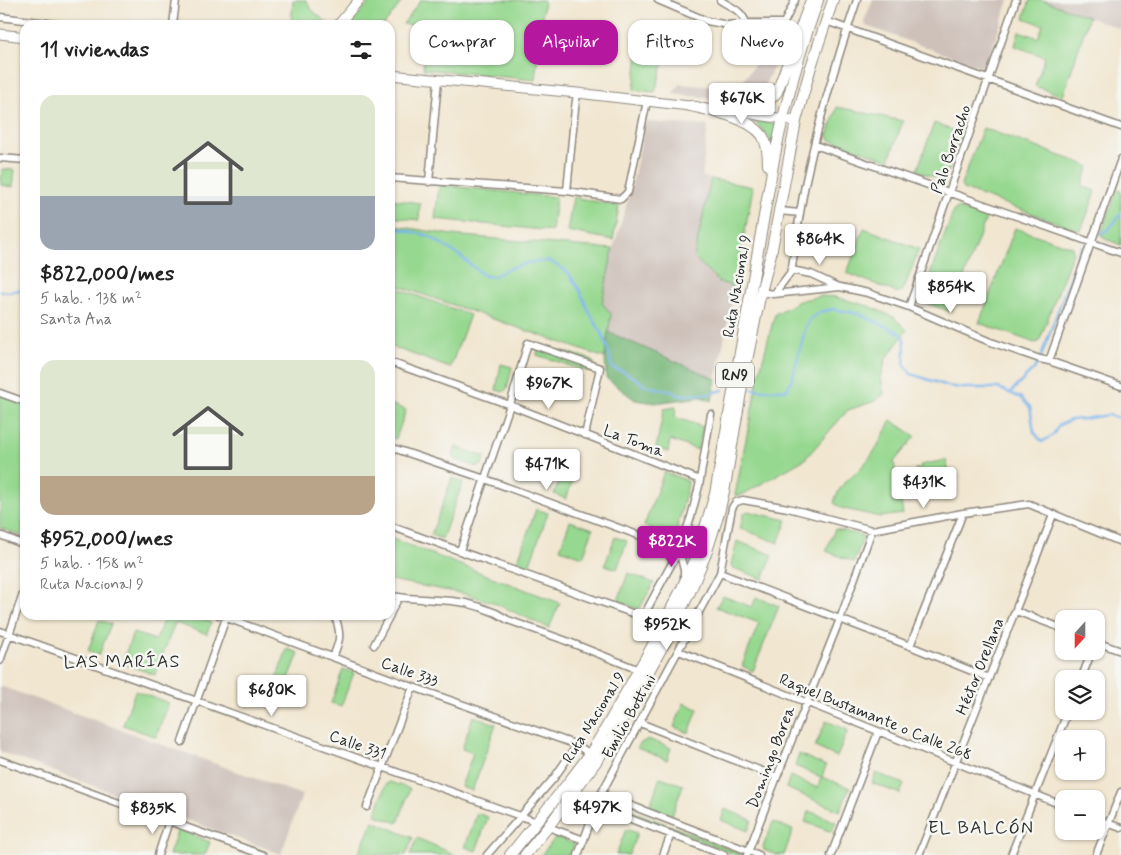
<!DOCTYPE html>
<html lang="es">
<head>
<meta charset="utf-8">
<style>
  :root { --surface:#fff; --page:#f6f6f6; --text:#222; --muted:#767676; --accent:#b5179e }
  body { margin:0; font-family:Mynerve,sans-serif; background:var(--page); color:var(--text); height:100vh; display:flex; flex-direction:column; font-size:19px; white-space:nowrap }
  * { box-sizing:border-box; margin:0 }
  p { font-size:16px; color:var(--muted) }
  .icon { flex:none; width:28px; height:28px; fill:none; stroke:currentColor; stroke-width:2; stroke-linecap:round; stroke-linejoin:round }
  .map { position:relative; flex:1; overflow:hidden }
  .panel { position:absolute; left:20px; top:20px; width:375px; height:600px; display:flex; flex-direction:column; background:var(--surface); border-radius:15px; box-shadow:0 1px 4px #0004 }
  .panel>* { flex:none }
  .top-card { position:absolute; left:410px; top:20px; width:475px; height:45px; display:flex; gap:10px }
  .needle { width:32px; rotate:201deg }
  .controls { position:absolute; left:1055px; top:610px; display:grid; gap:10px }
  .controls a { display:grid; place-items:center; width:50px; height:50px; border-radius:10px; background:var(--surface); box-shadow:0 1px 4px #0004; font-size:25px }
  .price { position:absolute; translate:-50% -42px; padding:0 11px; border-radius:5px; background:#fff; color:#222; font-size:16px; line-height:32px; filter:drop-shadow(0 1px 2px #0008) }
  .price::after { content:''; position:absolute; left:50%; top:30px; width:15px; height:11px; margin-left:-8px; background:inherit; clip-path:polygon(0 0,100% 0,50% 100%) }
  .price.on { background:var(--accent); color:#fff }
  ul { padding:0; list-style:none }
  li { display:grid; align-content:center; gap:10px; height:265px; padding:0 20px }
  li span { display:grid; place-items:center; height:155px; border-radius:15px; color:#555 }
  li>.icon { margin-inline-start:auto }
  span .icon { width:90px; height:90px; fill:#fffc; stroke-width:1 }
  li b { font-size:21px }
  h2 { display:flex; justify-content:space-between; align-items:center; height:60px; padding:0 20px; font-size:21px }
  .chip { padding:0 18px; border-radius:15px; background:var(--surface); box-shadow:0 1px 4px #0004; font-size:18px; line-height:45px }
  .chip.on { background:var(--accent); color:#fff }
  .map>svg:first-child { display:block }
</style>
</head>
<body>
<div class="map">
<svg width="1121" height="855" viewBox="0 0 1121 855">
  <rect width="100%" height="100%" fill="#f6f6f2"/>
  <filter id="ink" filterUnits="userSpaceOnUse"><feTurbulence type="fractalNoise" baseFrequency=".02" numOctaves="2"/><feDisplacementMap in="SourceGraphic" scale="10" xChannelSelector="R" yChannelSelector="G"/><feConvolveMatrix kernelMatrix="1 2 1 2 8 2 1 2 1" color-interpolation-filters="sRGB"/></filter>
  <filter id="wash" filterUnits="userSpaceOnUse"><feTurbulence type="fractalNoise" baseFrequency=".0096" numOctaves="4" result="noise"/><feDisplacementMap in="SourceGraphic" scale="20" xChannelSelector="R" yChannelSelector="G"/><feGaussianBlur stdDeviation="1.12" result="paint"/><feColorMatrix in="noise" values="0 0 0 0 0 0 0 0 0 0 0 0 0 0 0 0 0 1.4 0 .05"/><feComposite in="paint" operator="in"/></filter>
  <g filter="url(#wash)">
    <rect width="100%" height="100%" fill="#f1e6d0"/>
    <!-- industrial -->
    <path fill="#cec1ba" d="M873,0H1009L986,65L981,67L866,26L864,21Z
      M1042,0H1121V29L1061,7Z
      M757,61L776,63L762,90L756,96L748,100L739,101L672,94L680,84L738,89Z
      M646,122L708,126L702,176L711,179L694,257L719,282L735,287L716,379L608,332L611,314L602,304L613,249L630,193Z
      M0,686L302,795L281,854L0,752Z"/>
    <!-- green -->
    <path fill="#96d88f" stroke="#60825d" d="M293,0H306L312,10L330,25H291Z
      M371,0H403L384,25H350Z
      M421,0H544L535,80L423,69L427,27L403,24Z
      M1030,0H1042L1089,17L1063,96L1035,86L1045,57L1015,46L1019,31L1038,38L1043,25L1024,18Z
      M641,24L671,38L655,92L634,90Z
      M837,107L903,121L889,160L830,140L828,136Z
      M753,121L777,124L772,145C768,134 761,128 753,121Z
      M934,123L962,134L946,177L940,179L917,171Z
      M983,128L1089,166L1082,186L1096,191L1081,231L963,189L961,185Z
      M2,169L15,170L13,187L1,185Z
      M711,179L753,187L735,287L719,282L694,257Z
      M439,185L556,197L552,231L435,219Z
      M1117,190L1121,191V245L1103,238L1101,234Z
      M573,197L619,206L613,240L567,231Z
      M390,199L420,203L419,220L390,217Z
      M958,208L986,218L951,312L923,302L921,298L954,210Z
      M390,225L452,235L613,249L602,303L611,314L605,358L390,283Z
      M864,228L919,249L903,291L898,293L847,273Z
      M1015,228L1072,247L1073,252L1039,342L1035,343L979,323Z
      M390,286L470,315L450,368L390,346Z
      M820,296L835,297L869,306L895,318L907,330L886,359L881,377L884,394L875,401L848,410L805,459L740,496L735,495L759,374L775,314L799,301Z
      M542,346L591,359L595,365L593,373L537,355L538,348Z
      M501,364L512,367L507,389L503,392L496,390Z
      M0,395L25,404V537L0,528Z
      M390,404L406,410L396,439L390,437Z
      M676,407L675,417L703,427L698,450L670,440L668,452L656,448L664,409Z
      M891,420L915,436L894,462L903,514L880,517L849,510L841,508L834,503C838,483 855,475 867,461C876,451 885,432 891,420Z
      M456,447L485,457L482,465L477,467L452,458Z
      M946,460L950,477L918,483L915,469L921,468L920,465Z
      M564,467L576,471L566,499L554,494Z
      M664,472L686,480L688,484L675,537L644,526Z
      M452,478L463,482L442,539L431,535Z
      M536,509L548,513L528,569L516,565Z
      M747,511L787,520L778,543L740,528L744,514Z
      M570,521L593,529L583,557L560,549Z
      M835,529L861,535L863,538L854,562L826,551Z
      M615,537L627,541L617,569L605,565Z
      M390,538L560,603L549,628L492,602L465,594L390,580Z
      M737,541L773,555L763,579L733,568L731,564Z
      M628,573L654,583L641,606L638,609L618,601Z
      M723,596L752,607L756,597L779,606L753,671L742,666L759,623L716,607Z
      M165,615H191L211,622L207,634L175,623L155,675L122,663L133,633L156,640Z
      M99,620L111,624L99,655L88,651Z
      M287,649L299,653L286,686L275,682Z
      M343,669L354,673L341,706L331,703Z
      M135,691L169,703L156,737L123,725Z
      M684,703L698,709L689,733L674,727Z
      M473,716L496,724L472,791L461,787L473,753L462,749Z
      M826,721L848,730L837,757L815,747Z
      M648,739L671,748L667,760L637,748L641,743Z
      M799,754L826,766L822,777L850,788L840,811L786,788L790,776L818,788L821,777L795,766Z
      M876,773L904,784L900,794L872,783Z
      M660,777L683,785L672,815L650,806Z
      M390,782L410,789L398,823L375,815L386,784Z
      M609,802L743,854V855H736L610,805L608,804Z
      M725,809L752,820L748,831L721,820Z
      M809,811L836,822L832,832L805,822Z
      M477,813L488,817L476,851L465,847Z
      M373,821L413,838L406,855H358Z
      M773,822L793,830L784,855H776L764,850L763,847Z
      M178,829L210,842L205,855H169Z
      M626,829L637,833L629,855H616Z
      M556,837L574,844L570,855H541Z
      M417,838L456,855H410Z"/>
    <!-- forest -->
    <path fill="#78b87a" stroke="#527252" d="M608,332L716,379L712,401L701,397L655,403L635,400L606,378L605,358Z"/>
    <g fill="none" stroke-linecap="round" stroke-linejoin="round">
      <!-- stream -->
      <path stroke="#7ab4eb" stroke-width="2.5" d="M390,229L396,228L429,236L460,256L483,275L492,277L508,269L530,262L549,261L562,268L569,274L580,291L588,310L601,332L608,350L612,368L624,372L637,379L644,385L661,389L670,390L678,395L709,394L723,390
        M1100,234L1108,230L1121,214
        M0,291L8,292L20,290L25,292
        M752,389L763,390H787L792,379L805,330L810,319L820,312L834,309L859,314L900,333L904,339L905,348L904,364L911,374L948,386L961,388H998L1021,398L1030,407L1034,432L1042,442L1053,435L1059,425L1070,420L1083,419L1108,415L1121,418
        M1010,393L1035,368L1040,359L1076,263L1077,256L1082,246"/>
    </g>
  </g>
  <g filter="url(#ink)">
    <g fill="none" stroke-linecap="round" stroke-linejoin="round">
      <!-- street casing -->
      <g stroke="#8e887e" stroke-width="9">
        <path id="street" d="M658,0L707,21L728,25L746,23H784L795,0
          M720,0C730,7 742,10 746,23
          M0,17L64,25
          M826,21L1121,127
          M173,25L176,0
          M815,145L1121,253
          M0,158L25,160
          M390,178L567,191L621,199L628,192L647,101
          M429,182L438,80
          M567,191L575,108L577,93
          M779,211L800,213
          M791,270L811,274L839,287
          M761,292L774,294L840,287L868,293L909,307L988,341L1040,359L1049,361L1121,386
          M774,294L790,273L792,267C796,238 800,209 806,180C819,119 837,59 857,0
          M909,307L1016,0
          M1049,361L1121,159
          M390,362L510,405L700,480
          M0,393L25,402
          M390,447L485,479L698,557
          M390,526L643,617L679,550L691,517L699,486L711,414
          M0,535L25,545
          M460,551L510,405L528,343L600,368L585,435
          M720,573L910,646L989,678
          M684,578V570L679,550L690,547L700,539
          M390,596L407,598L452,601L466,603L480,607L496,613L508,620L564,640L639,670
          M1016,611L1064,629
          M390,614L399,597
          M219,615L413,687L577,745L590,754
          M0,631L537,822
          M1096,642L1121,651
          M374,645L390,615
          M910,646L963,513
          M679,651L1064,806
          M333,657C341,638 341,635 335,615
          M0,661L25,588
          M1081,679L1092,651
          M640,723L777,777
          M182,742L226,618
          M0,760L263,855
          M601,794L759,855
          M597,806L724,855
          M367,807L413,687
          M1096,819L1121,828
          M548,827L584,840
          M158,855L169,821
          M487,855L554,778L577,745
          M578,855L601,794L720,573L732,508L736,502L743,500L788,508L872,530L963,513L1029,504L1121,542
          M663,855L671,834
          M747,855L777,777L840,619L872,530
          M831,855L878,732
          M919,855L1053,515
          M1011,855L1068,711
          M1096,855L1121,792"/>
      </g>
      <!-- secondary casing -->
      <g stroke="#8e887e" stroke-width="11">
        <path id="secondary" d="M338,25L359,0
          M0,34L25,37
          M390,75L577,93L698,107
          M746,113L796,121"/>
      </g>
      <!-- primary casing -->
      <g stroke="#8e887e" stroke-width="12">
        <path id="primary" d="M691,106C713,111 748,117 762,135C768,144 768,156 768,165
          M734,112L751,111L760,108L766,104L777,92L811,0
          M510,855L568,783L590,754L607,726L650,650L682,588L698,551L715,494L775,154C786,101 800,50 818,0
          M525,855L548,827L598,759L611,739L665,642L690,592L707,551L719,513L725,487L743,380L761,292L771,254L796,121L810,70L833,0"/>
      </g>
      <!-- street -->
      <use href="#street" stroke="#fff" stroke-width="6"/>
      <!-- secondary -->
      <use href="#secondary" stroke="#fff" stroke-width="9"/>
      <!-- primary -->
      <use href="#primary" stroke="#fff" stroke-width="10"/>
    </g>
  </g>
  <g text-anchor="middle" stroke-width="5" stroke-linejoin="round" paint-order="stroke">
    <!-- shield labels -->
    <rect fill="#f6f6f2" stroke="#686867" stroke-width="1" x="716" y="362.5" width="38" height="25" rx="4"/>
    <g font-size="15" font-weight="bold" fill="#2b2b2b">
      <text x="735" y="380">RN9</text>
    </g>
    <!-- street labels -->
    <g font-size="16" fill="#2b2b2b" stroke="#f6f6f2">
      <text transform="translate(950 149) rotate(-71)" y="6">Palo Borracho</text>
      <text transform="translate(736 286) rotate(-80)" y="6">Ruta Nacional 9</text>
      <text transform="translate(634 440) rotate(21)" y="6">La Toma</text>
      <text transform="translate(979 666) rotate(-68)" y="6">Héctor Orellana</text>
      <text transform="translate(410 671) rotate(20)" y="6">Calle 333</text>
      <text transform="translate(628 716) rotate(-61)" y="6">Emilio Bottini</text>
      <text transform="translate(876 716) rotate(22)" y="6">Raquel Bustamante o Calle 268</text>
      <text transform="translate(593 717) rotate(-58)" y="6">Ruta Nacional 9</text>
      <text transform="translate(358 744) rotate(20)" y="6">Calle 331</text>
      <text transform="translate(770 757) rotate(-69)" y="6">Domingo Borea</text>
    </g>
    <!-- neighbourhood labels -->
    <g font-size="18" letter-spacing="1" fill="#2b2b2b" stroke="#f6f6f2">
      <text x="122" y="667">LAS MARÍAS</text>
      <text x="981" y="833">EL BALCÓN</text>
    </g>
  </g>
</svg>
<div class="controls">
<a><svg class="needle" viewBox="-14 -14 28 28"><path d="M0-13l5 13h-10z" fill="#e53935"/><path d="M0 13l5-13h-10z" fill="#767676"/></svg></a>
<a><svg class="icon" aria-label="layers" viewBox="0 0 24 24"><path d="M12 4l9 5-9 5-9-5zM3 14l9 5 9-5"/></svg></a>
<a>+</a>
<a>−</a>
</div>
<b class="price" style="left:742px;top:125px">$676K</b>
<b class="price" style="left:820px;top:266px">$864K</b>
<b class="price" style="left:951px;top:314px">$854K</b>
<b class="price" style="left:549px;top:410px">$967K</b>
<b class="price" style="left:547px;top:491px">$471K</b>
<b class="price" style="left:924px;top:509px">$431K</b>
<b class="price on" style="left:672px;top:568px">$822K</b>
<b class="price" style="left:667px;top:651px">$952K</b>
<b class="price" style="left:272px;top:717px">$680K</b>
<b class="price" style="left:597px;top:834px">$497K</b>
<b class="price" style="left:153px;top:835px">$835K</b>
<div class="top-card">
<a class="chip">Comprar</a>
<a class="chip on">Alquilar</a>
<a class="chip">Filtros</a>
<a class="chip">Nuevo</a>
</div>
<section class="panel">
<h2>11 viviendas<svg class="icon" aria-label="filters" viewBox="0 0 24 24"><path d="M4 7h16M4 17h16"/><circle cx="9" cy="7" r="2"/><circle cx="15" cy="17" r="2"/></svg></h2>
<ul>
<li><span style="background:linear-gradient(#dfe7d0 65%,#9aa5b1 0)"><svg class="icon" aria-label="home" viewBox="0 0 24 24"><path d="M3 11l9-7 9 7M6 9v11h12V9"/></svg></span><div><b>$822,000/mes</b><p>5 hab. · 138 m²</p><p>Santa Ana</p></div></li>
<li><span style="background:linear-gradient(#dfe7d0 75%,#b9a48a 0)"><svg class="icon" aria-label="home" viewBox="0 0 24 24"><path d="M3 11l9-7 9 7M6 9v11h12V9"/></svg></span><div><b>$952,000/mes</b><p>5 hab. · 158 m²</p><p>Ruta Nacional 9</p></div></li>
</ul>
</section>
</div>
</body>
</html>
